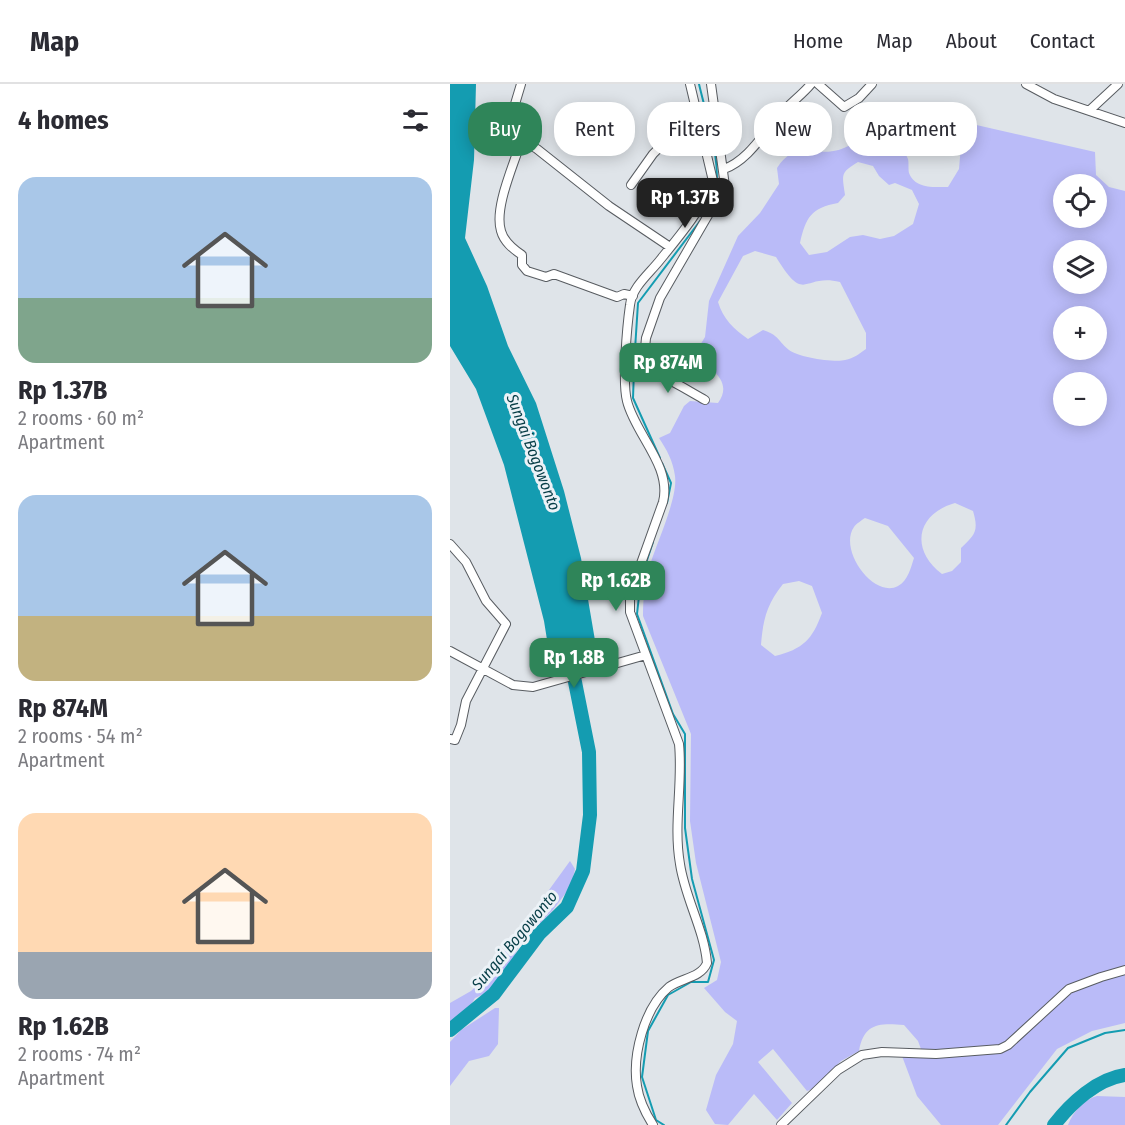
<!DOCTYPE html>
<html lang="en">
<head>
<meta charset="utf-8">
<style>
  :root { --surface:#fff; --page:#f2f2f3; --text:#2b2b33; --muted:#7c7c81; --line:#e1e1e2; --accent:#2f8559 }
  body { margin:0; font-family:"Fira Sans Condensed",sans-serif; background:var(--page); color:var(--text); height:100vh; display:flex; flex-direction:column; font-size:22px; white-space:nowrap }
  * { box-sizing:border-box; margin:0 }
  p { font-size:20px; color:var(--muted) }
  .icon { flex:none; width:33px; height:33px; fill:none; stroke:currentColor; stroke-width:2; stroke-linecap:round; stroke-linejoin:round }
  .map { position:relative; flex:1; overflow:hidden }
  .sheet { display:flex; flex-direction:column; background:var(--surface); width:450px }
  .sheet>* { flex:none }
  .top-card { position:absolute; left:18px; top:18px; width:567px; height:54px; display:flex; gap:12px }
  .tools { position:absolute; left:603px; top:90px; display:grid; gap:12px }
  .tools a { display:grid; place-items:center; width:54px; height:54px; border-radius:50%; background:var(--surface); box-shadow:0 3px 15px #0003; font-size:30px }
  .price { position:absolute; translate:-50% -51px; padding:0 14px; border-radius:12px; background:var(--accent); color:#fff; font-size:20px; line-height:39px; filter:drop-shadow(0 2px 3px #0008) }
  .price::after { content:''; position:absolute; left:50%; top:36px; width:18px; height:14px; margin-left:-9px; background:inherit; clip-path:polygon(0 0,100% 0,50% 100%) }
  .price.current { background:#222; color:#fff }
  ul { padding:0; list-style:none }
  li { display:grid; align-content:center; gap:12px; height:318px; padding:0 18px }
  li span { display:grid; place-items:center; height:186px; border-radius:18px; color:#555 }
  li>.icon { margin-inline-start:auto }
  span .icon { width:108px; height:108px; fill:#fffc; stroke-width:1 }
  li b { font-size:26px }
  h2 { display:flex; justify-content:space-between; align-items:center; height:72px; padding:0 18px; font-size:26px }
  .tag { padding:0 21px; border-radius:24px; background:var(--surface); box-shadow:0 3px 15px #0003; font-size:21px; line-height:54px }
  .tag.current { background:var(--accent); color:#fff }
  header { display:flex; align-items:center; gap:36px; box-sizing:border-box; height:84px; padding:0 30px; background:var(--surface); border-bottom:2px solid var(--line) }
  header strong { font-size:28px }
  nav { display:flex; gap:33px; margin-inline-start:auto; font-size:21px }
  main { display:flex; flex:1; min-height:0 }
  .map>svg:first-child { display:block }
</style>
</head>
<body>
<header>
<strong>Map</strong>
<nav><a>Home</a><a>Map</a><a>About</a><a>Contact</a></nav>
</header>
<main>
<section class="sheet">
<h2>4 homes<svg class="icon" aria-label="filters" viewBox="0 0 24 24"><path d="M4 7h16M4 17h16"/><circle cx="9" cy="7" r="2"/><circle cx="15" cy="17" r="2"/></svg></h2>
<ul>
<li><span style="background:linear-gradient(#a9c7e8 65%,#7fa58c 0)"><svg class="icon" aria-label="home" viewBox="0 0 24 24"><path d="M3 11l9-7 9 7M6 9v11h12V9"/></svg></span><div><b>Rp 1.37B</b><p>2 rooms · 60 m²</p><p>Apartment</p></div></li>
<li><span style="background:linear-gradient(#a9c7e8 65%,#c2b280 0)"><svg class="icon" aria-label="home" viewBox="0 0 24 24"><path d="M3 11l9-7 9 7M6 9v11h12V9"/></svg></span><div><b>Rp 874M</b><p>2 rooms · 54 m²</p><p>Apartment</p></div></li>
<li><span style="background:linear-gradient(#ffd9b3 75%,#9aa5b1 0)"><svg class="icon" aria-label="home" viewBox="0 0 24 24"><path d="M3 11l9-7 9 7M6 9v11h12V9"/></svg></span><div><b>Rp 1.62B</b><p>2 rooms · 74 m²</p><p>Apartment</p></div></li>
</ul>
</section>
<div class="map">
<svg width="675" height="1041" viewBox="0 0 675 1041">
  <rect width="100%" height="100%" fill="#dfe4e9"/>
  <!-- green -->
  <path fill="#babbf8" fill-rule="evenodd" d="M445,26C460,36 452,47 453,61C453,66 456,70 458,75C459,79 458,85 459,89C465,105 484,103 498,103L509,85L512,50L522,40L645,68L646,91L659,103L675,107V939L642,947L607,965L548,1041H491L467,1012L452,972L467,974L471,965L468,957L454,941C429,939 414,939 409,967L391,977L365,1004L357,1007L323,965L308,978L342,1019L327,1036L304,1010L278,1041L265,1040L256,1026L266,991L283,960L287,937L275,928L254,904L267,896L271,878L246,779L240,737L241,650L193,532C193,514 195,498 200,481C207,458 228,414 225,392C223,377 217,366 209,354L220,349L234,322L240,317L268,319C284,297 260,284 244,271L255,253L259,217L288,152L310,129L329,100L327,84C347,53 365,76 394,64C420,54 414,34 445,26ZM408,78L423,82L429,92L439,101L445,99L462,106L469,120L463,140L444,152L430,155L413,151L400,153L377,168L359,171L350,159C356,133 361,124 388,119L395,111C392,90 390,89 408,78ZM614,100H646V134H614ZM614,166H646V200H614ZM305,167L326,173C356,222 352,189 390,198L416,249V265C409,270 404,274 395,276C385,279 347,273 339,266C328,257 329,251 313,246L298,255C284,245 273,235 268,218L293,172ZM614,232H646V266H614ZM614,298H646V332H614ZM505,419L523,427C529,447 525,451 511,464V478L502,487L492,490C460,466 466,430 505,419ZM415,434L438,442L464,474C461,483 458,497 448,502C424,515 388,466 404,443C406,440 412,436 415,434ZM349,497L362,502L372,529C362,556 353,565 325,572L311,561C313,535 317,520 333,500Z
    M120,777L125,785L121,802L103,826L69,861L60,883L43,906L25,914L16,929L0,941V919L21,907L36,893Z
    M45,924H49L48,960L39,972L19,977L0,1002V958L11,946Z
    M647,1012L675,1013V1041H618C623,1028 633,1016 647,1012Z"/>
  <!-- water -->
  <path fill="#149cb1" d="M0,0H26L24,76L15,154L37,202L58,262L86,319L114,407L131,474L149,580L103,593L94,537L54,381L26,305L0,262Z"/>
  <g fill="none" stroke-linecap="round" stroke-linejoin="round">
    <!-- stream -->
    <path stroke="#149cb1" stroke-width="2" d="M249,0C256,31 274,84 264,114
      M184,281L188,219L250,137
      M184,286L183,314L210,374
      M212,379L221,399L217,419
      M203,458L191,494L187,530L223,630L235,650V744L242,795L264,876L258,898H241L218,911L198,947L192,993L206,1036L214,1041
      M556,1041L580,1008L618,964L655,949L675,946"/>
    <!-- river -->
    <path stroke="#149cb1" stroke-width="14" d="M0,946L44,910L89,850L117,823L133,787L140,731L139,668L121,578
      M604,1041C621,1019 647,995 675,991"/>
    <!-- minor casing -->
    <g stroke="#585c61" stroke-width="10">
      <path id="minor" d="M368,0L394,23L409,14L422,0
        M576,0L604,15L675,39
        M640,26L668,0
        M62,30L71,0
        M274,85C299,76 314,48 331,30C340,19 352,11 361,0
        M181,101L203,70L217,56L221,47L247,27
        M183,212L174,210L167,213L104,190L96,193L77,187L72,181V171C63,165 54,158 51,147C44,124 63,83 70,60L75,58L87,65L159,122L220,163
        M177,282C205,285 230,302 255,316
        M193,285L196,254L210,214L275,102L261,0
        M0,460L16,478L36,517L56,540L16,617L11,641L5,656L0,655
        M0,567L63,601L83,603L196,571
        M203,1041C196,1030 189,1016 187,1002C182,972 194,924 219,903C231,894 251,894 257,879C254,845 235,814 230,780C223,740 233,700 229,660L180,528V510L213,418C222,382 185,350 177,317C172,298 177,242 180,221C182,203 199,190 210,176C227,155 254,123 263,97L240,0
        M331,1041L388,986L412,971L432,968L486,970L550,965L558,961L619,905L651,893L675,886"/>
    </g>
    <!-- minor -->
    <use href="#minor" stroke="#fff" stroke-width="8"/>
  </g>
  <g text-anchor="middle" stroke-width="6" stroke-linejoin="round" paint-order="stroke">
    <!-- water labels -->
    <g font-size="16" font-style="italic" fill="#073e47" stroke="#ecf2f7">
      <text transform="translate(84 368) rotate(69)" y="6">Sungai Bogowonto</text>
      <text transform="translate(64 856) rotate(-50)" y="6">Sungai Bogowonto</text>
    </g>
  </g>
</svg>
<div class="tools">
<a><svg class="icon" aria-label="locate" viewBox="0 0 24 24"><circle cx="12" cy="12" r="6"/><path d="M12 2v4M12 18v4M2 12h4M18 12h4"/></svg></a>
<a><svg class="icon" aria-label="layers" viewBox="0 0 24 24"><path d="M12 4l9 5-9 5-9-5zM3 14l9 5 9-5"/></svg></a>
<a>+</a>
<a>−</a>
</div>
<b class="price current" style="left:235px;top:145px">Rp 1.37B</b>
<b class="price" style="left:218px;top:310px">Rp 874M</b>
<b class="price" style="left:166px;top:528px">Rp 1.62B</b>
<b class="price" style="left:124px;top:605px">Rp 1.8B</b>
<div class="top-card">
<a class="tag current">Buy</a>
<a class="tag">Rent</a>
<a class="tag">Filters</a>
<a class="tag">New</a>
<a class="tag">Apartment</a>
</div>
</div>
</main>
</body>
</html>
